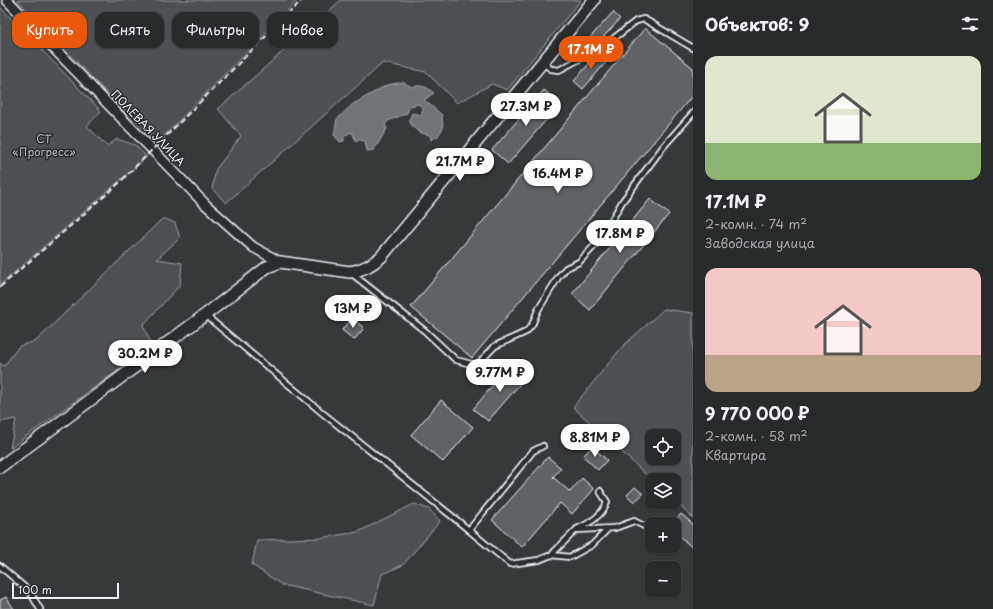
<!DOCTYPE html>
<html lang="ru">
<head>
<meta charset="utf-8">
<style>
  :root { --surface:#282b2c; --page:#303334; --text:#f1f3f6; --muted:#a5a7a9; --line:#444748; --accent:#ea580c }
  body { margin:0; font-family:"Playpen Sans",sans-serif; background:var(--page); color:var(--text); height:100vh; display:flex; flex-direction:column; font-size:15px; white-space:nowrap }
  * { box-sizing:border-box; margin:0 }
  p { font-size:13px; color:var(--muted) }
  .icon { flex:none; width:22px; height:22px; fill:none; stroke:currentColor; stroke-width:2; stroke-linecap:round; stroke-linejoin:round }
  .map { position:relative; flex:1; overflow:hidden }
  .drawer { display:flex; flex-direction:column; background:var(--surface); width:300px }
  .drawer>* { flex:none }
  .banner { position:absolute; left:12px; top:12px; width:380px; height:36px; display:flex; gap:8px }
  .buttons { position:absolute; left:645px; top:429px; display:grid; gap:8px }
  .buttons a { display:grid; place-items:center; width:36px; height:36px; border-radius:8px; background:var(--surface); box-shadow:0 1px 3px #0004,0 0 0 1px var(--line); font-size:20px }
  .scale { position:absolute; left:12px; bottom:10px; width:107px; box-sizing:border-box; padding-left:4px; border:2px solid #e8f1f8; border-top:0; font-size:11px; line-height:14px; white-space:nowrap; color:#e8f1f8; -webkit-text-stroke:3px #2a2d2e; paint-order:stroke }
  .price { position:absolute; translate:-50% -34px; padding:0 9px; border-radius:14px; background:#fff; color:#222; font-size:13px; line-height:26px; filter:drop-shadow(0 1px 2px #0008) }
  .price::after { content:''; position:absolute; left:50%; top:24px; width:12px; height:9px; margin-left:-6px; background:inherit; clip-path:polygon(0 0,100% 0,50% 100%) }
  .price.on { background:var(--accent); color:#fff }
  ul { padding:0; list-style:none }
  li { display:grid; align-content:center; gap:8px; height:212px; padding:0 12px }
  li span { display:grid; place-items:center; height:124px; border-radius:12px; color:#555 }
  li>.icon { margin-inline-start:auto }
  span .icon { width:72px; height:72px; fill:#fffc; stroke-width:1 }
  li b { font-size:17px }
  h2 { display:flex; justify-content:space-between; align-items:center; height:48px; padding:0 12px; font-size:17px }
  .pill { padding:0 14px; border-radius:12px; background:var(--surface); box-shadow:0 1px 3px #0004,0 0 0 1px var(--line); font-size:14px; line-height:36px }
  .pill.on { background:var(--accent); color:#fff }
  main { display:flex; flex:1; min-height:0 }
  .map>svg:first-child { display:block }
</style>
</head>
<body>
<main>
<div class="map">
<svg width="693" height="609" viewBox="0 0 693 609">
  <rect width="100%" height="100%" fill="#35393a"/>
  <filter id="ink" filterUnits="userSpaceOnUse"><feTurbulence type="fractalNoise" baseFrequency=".025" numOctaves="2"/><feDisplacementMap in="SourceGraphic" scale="8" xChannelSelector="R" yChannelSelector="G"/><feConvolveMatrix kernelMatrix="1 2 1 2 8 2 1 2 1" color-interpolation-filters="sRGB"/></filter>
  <g filter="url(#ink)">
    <!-- green -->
    <path fill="#4d5152" stroke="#9aa1a5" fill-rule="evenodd" d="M17,0H298L154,146L119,106Z
      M341,0H581L507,90L492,84L457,103L426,72L383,63L226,203L212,189L216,169L241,136L218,109Z
      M0,7L101,111L87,126L107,146L117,139L135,145L147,157L0,285Z
      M163,218L175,223L180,238L157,259L182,263L180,285L143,325L152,346L10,448L16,419L0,422V363L4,366L19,346L36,341Z
      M664,309L693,313V518L674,500V480H652L573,407L622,347ZM652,436H674V458H652Z
      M414,504L429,509L440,521L403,565L382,574L374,605L282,585L252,565L257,540L320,538L358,532Z"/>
    <!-- water -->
    <path fill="#707579" stroke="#a0a7ac" d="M403,82L412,87C421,84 427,87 434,93L424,100L442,115L443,128L438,136L431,140L430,135C419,133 414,131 409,120L412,113L421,115L423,109L419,104L410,106L407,113L388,121L385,124L387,129L374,150L367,151L365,141L361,140L356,141L352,132L344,136V141L340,142L334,135L337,119L353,104L387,85Z"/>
    <!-- building -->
    <path fill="#5f6365" stroke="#e8f1f8" d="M613,12L620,19L593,48L586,42Z
      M645,28L693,68V95L472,358L411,307Z
      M599,52L608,60L583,89L574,81Z
      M544,90L560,104L508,164L492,150Z
      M650,199L669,214L590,310L572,294Z
      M352,318L364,328L354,340L342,330Z
      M511,364L526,377L488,421L473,409Z
      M441,400L473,427L443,462L411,435Z
      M592,447L607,460L598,470L583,456Z
      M548,457L561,468L553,477L570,492L582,478L594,489L572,514L560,503L522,547L492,520Z
      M635,487L643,494L634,502L627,495Z
      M681,514L693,524V548L674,532V524H672Z
      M6,597L14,609H0V600Z"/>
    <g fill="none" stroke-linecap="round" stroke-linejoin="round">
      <!-- service casing -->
      <g stroke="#e8f1f8" stroke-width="8">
        <path id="service" d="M543,63L551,69L559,70L604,46L636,21L644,19L693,48
          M351,273L425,331L456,360L471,364H478L495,346L526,332L532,325L538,310L559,276L566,268L579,262L601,239L622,202L663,147L693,113
          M205,315L325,415L453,517L510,564L539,560L551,555L576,530L615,528L634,521L652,530
          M577,529C590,523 602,516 607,502L600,491
          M469,530L533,451L543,446
          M551,555L570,557L592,545L608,529
          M0,566L30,592L40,609"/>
      </g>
      <!-- minor casing -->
      <g stroke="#e8f1f8" stroke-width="12">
        <path id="minor" d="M7,0L206,205L253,247L280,262"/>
      </g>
      <!-- tertiary casing -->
      <g stroke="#e8f1f8" stroke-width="14">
        <path id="tertiary" d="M0,467L205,315L267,267L280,262L350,272C363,270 371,265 381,257L594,0"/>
      </g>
      <!-- service -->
      <use href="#service" stroke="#2a2d2e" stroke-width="4.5"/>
      <!-- minor -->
      <use href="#minor" stroke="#2a2d2e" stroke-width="9"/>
      <!-- tertiary -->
      <use href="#tertiary" stroke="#2a2d2e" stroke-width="11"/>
      <!-- rail -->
      <path stroke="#e8f1f8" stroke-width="2" stroke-dasharray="6 3" stroke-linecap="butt" d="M0,287L115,187L302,0"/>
    </g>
  </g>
  <g text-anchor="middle" stroke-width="3" stroke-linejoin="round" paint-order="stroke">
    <!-- street labels -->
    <g font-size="11" fill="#e8f1f8" stroke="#2a2d2e">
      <text transform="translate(148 128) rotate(46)" y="4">ПОЛЕВАЯ УЛИЦА</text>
    </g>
    <!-- park labels -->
    <g font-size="11" fill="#b2b9be" stroke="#2a2d2e">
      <text x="44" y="143">СТ<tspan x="44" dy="13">«Прогресс»</tspan></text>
    </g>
  </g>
</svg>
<div class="buttons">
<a><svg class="icon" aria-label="locate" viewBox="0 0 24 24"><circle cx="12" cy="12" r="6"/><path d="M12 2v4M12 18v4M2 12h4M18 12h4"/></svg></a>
<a><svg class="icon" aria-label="layers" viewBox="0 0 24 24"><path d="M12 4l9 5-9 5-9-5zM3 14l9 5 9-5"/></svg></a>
<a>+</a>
<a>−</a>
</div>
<div class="scale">100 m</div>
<b class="price on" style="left:591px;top:70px">17.1M ₽</b>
<b class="price" style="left:526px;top:127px">27.3M ₽</b>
<b class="price" style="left:460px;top:182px">21.7M ₽</b>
<b class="price" style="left:558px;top:194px">16.4M ₽</b>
<b class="price" style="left:620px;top:254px">17.8M ₽</b>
<b class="price" style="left:353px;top:329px">13M ₽</b>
<b class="price" style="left:145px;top:374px">30.2M ₽</b>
<b class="price" style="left:500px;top:393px">9.77M ₽</b>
<b class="price" style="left:595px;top:458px">8.81M ₽</b>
<div class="banner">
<a class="pill on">Купить</a>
<a class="pill">Снять</a>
<a class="pill">Фильтры</a>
<a class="pill">Новое</a>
</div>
</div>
<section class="drawer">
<h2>Объектов: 9<svg class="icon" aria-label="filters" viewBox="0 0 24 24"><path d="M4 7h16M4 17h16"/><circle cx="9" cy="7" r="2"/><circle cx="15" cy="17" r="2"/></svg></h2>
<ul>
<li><span style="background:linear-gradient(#dfe7d0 70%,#8fb573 0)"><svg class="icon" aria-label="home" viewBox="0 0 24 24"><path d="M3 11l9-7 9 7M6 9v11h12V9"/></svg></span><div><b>17.1M ₽</b><p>2-комн. · 74 m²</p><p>Заводская улица</p></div></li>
<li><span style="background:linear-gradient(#f6c9c9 70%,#b9a48a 0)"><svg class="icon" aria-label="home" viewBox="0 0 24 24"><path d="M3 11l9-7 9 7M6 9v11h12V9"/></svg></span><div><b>9 770 000 ₽</b><p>2-комн. · 58 m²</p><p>Квартира</p></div></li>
</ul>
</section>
</main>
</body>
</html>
